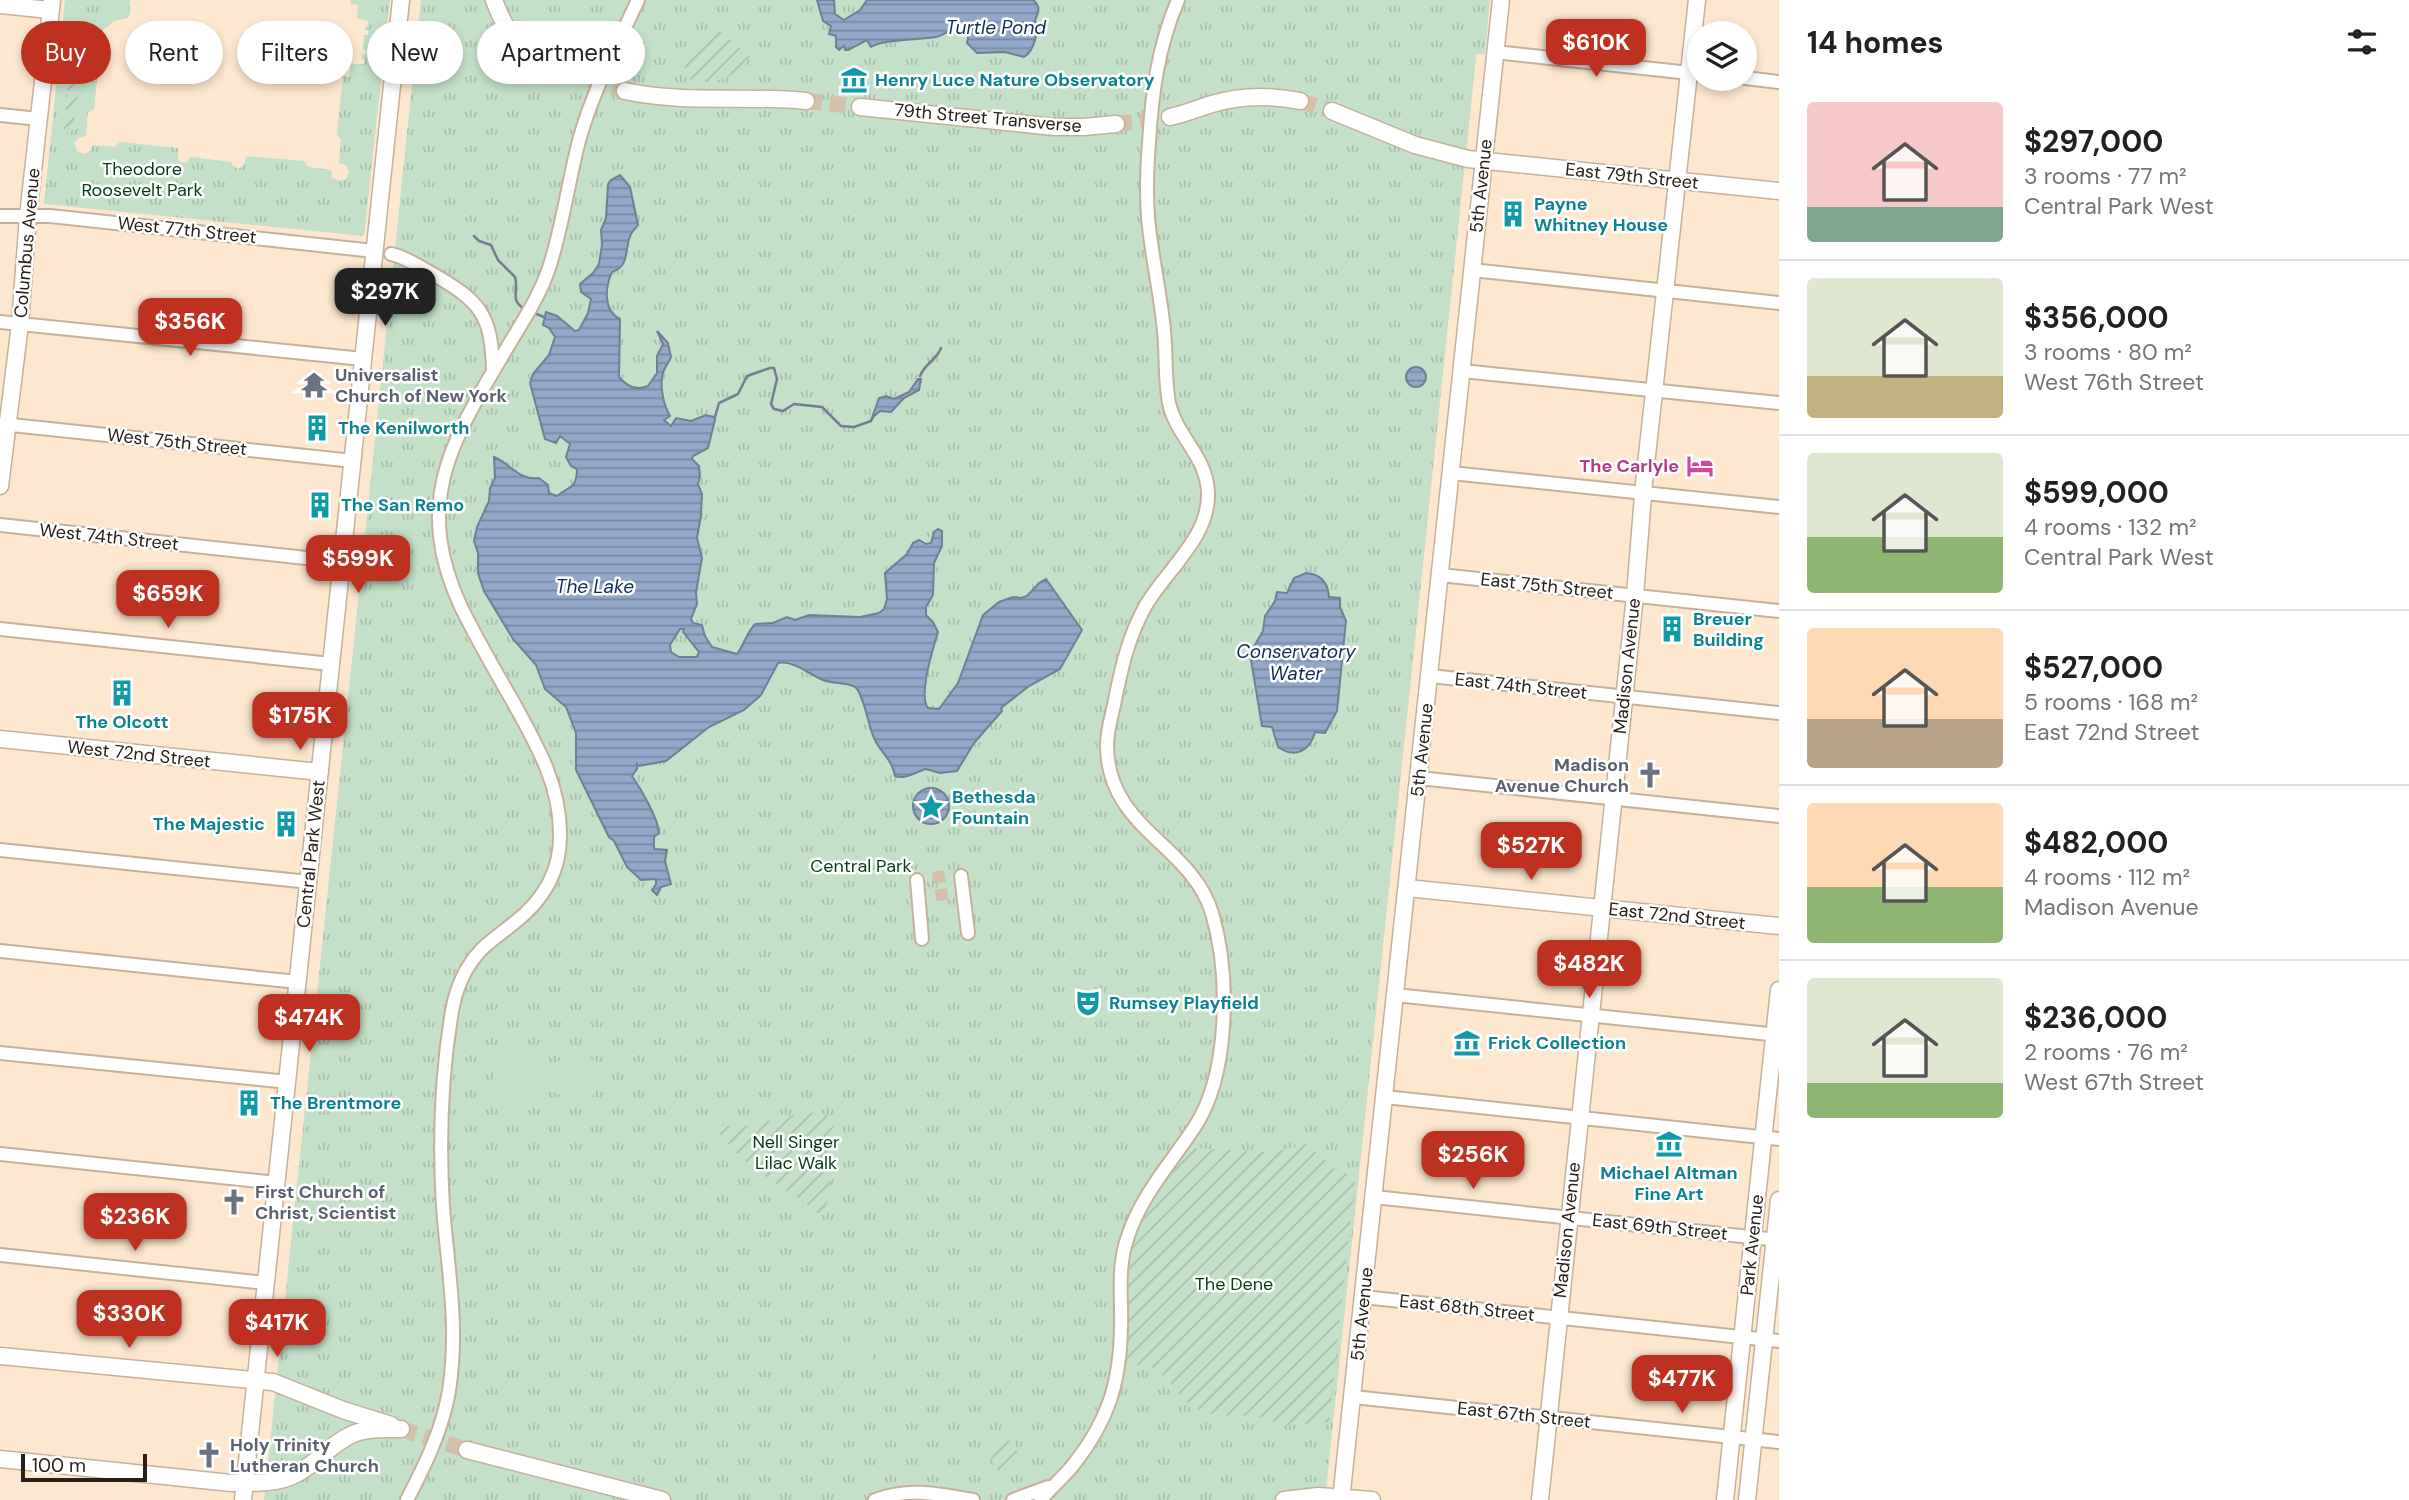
<!DOCTYPE html>
<html lang="en">
<head>
<meta charset="utf-8">
<style>
  :root { --surface:#fff; --page:#f2f2f2; --text:#202124; --muted:#757577; --line:#e0e0e0; --accent:#be3120 }
  body { margin:0; font-family:"DM Sans",sans-serif; background:var(--page); color:var(--text); height:100vh; display:flex; flex-direction:column; font-size:26px; white-space:nowrap }
  * { box-sizing:border-box; margin:0 }
  p { font-size:23px; color:var(--muted) }
  .icon { flex:none; width:38px; height:38px; fill:none; stroke:currentColor; stroke-width:2; stroke-linecap:round; stroke-linejoin:round }
  .map { position:relative; flex:1; overflow:hidden }
  .details { display:flex; flex-direction:column; background:var(--surface); width:630px }
  .details>* { flex:none }
  .guide { position:absolute; left:21px; top:21px; width:665px; height:63px; display:flex; gap:14px }
  .tools { position:absolute; left:1687px; top:21px; display:grid; gap:14px }
  .tools a { display:grid; place-items:center; width:70px; height:70px; border-radius:50%; background:var(--surface); box-shadow:0 4px 10px #0003; font-size:35px }
  .scale { position:absolute; left:21px; bottom:18px; width:126px; box-sizing:border-box; padding-left:7px; border:4px solid #282017; border-top:0; font-size:19px; line-height:24px; white-space:nowrap; color:#282017; -webkit-text-stroke:5px #fff; paint-order:stroke }
  .price { position:absolute; translate:-50% -60px; padding:0 16px; border-radius:14px; background:var(--accent); color:#fff; font-size:23px; line-height:46px; filter:drop-shadow(0 2px 4px #0008) }
  .price::after { content:''; position:absolute; left:50%; top:42px; width:21px; height:16px; margin-left:-10px; background:inherit; clip-path:polygon(0 0,100% 0,50% 100%) }
  .price.active { background:#222; color:#fff }
  ul { padding:0; list-style:none }
  li { display:flex; align-items:center; gap:21px; height:175px; padding:0 28px }
  li+li { border-top:2px solid var(--line) }
  li span { display:grid; place-items:center; flex:none; width:196px; height:140px; border-radius:7px; color:#555 }
  li>.icon { margin-inline-start:auto }
  span .icon { width:84px; height:84px; fill:#fffc; stroke-width:1 }
  li b { font-size:30px }
  h2 { display:flex; justify-content:space-between; align-items:center; height:84px; padding:0 28px; font-size:30px }
  .chip { padding:0 24px; border-radius:32px; background:var(--surface); box-shadow:0 4px 10px #0003; font-size:24px; line-height:63px }
  .chip.active { background:var(--accent); color:#fff }
  main { display:flex; flex:1; min-height:0 }
  .map>svg:first-child { display:block }
</style>
</head>
<body>
<main>
<div class="map">
<svg width="1779" height="1500" viewBox="0 0 1779 1500">
  <defs>
    <pattern id="park-tufts" width="24" height="20" patternUnits="userSpaceOnUse" patternTransform="scale(1.75)"><rect width="24" height="20" fill="#c4e0c8"/><path d="M3 7l-1-3M5 7V3M7 7l1-3M15 17l-1-3M17 17v-4M19 17l1-3" fill="none" stroke="#a8c0ab"/></pattern>
    <pattern id="garden-furrows" width="10" height="10" patternUnits="userSpaceOnUse" patternTransform="scale(1.75)"><rect width="10" height="10" fill="#c4e0c8"/><path d="M-1 1l2-2M0 10L10 0M9 11l2-2" fill="none" stroke="#a8c0ab"/></pattern>
    <pattern id="water-rules" width="6" height="5" patternUnits="userSpaceOnUse" patternTransform="scale(1.75)"><rect width="6" height="5" fill="#92a8c8"/><path d="M0 2.5h6" fill="none" stroke="#7788a1"/></pattern>
  </defs>
  <rect width="100%" height="100%" fill="#fde8cf"/>
  <!-- park -->
  <path fill="url(#park-tufts)" d="M65,0H130V14L128,18L114,21L102,31V49L100,50L94,109L88,113L86,136L78,138L74,143L78,152L84,154L90,151L93,145L115,147L120,142L178,148V159L181,162L186,163L191,157L232,162V165L238,169L244,165L246,156L304,161L308,167L331,170L332,178L340,181L346,179L349,173L346,165L339,163L341,140L337,135L343,76L349,77L351,64H364L365,60L362,59V55L365,54L366,50H363L364,35H368V31L365,30L369,21L357,18L358,5L350,4L351,0H390L364,236L44,204Z
    M421,0H1490L1485,54H1477L1476,58L1325,1500H264Z"/>
  <!-- garden -->
  <path fill="url(#garden-furrows)" d="M716,28L750,56L749,58C736,77 713,86 691,80L685,71C683,51 704,41 716,28Z
    M72,47L84,48L73,129L69,135L67,133L65,135L67,137L63,138Z
    M803,1112L820,1113L833,1117L834,1121L832,1174L825,1216C816,1214 810,1207 802,1201C772,1181 734,1158 714,1126H749Z
    M1307,1144L1336,1170L1351,1175L1355,1180L1329,1422L1285,1426L1258,1416L1217,1415L1204,1412L1184,1401L1170,1382L1155,1368L1124,1362C1124,1323 1119,1280 1131,1242C1141,1207 1165,1177 1186,1148L1272,1152Z
    M1002,1438L1014,1443L1019,1457L1015,1469L1006,1474L998,1471L991,1457L994,1444Z"/>
  <!-- pitch -->
  <path fill="#c4e0c8" d="M567,1046L608,1068L585,1109L545,1087Z
    M508,1050L549,1072L527,1113L486,1091Z
    M863,1326L882,1384L866,1389L848,1331Z"/>
  <!-- water -->
  <path fill="url(#water-rules)" stroke="#727f93" stroke-width="2" fill-rule="evenodd" d="M817,0H834L835,14L844,20L860,10L867,0H1033C1041,6 1039,12 1035,20C1039,30 1035,50 1024,57L1005,52L977,53L967,43L970,28L965,23C954,25 947,35 936,37C920,40 883,39 871,47L867,40L848,50H845L844,46L839,50L836,47V36L829,34L831,26L823,21Z
    M620,175L630,187L638,225C636,228 633,230 631,234C624,247 631,266 612,272C605,287 603,311 620,319L619,377C627,386 635,391 648,386L657,373V356L663,344L657,331L668,343L671,357C670,361 667,364 665,368C658,381 663,404 670,416L664,420L671,426L676,418L691,421L706,415L715,417V420L708,448L693,456L692,459L699,466L700,476L698,484L702,494L701,515L697,538L702,558L696,592L697,604L691,619L693,623L702,625L705,636L712,647L737,654C745,643 746,634 755,624L773,623L787,617L795,620L809,615L860,617L879,613L884,609L887,599L885,573L907,554L913,543L919,540L926,544L931,543L934,532L938,529L942,531V546L934,563L933,595L926,607V615L933,622L938,632C933,648 918,696 928,708L939,709L958,683L983,615L999,602L1013,597L1021,598L1027,596L1039,583L1046,579L1082,630L1060,669L1029,686L1001,708L1002,711L974,743L957,771L940,773L926,769C915,772 905,780 895,776C892,759 880,752 874,738C869,728 863,692 855,687C847,682 833,684 823,680C809,674 793,660 778,663L761,695L744,710L709,727L666,761L639,766L637,764V769L632,776C641,789 658,818 659,833L654,837V849L667,850L665,861L671,884L661,887L657,895L652,890L656,884V879L641,880L627,867L614,841L609,837L576,770V733L566,707L545,689L536,665L513,639L484,591L478,573V553L474,541L477,527L489,501L490,488L495,478L494,457C510,463 519,481 539,478L548,485L549,493L557,496C569,486 577,489 577,469L571,466L566,457L570,444L560,436L556,443L545,439L530,383L533,374L549,355L555,337L549,328L543,325L546,312L557,316L575,331L579,330L588,313L591,299L581,292L580,284L593,273L599,264L602,245L601,230L606,218L608,184L611,180ZM680,629H684L683,632L699,652L697,657H679L671,652L670,645Z
    M1406 377a10 10 0 1 1 20 0a10 10 0 1 1-20 0Z
    M918,379H921L919,390L904,398L891,412L880,411L872,418L879,398L886,396L894,399L909,392Z
    M1306,573C1321,574 1328,583 1329,597L1340,598V607L1346,621L1337,711L1325,733L1315,732C1310,751 1295,759 1278,747L1272,727L1262,726L1251,660L1253,648L1263,631L1265,616L1275,601L1277,592L1287,593L1294,578Z
    M913 806a18 18 0 1 1 36 0a18 18 0 1 1-36 0Z"/>
  <g fill="none" stroke-linecap="round" stroke-linejoin="round">
    <!-- stream -->
    <path stroke="#727f93" stroke-width="2.5" d="M474,236L479,241L491,245L498,260L515,277C519,290 509,301 525,309
      M534,313L544,317
      M920,376C925,363 936,361 941,348
      M715,417L719,403L738,394L747,376L770,368H774L777,379L771,404L774,409L783,411L794,404L822,407L841,426L854,427L871,421L873,417"/>
    <!-- minor-tunnel -->
    <path stroke="#d2c0aa" stroke-width="12" stroke-dasharray="12 6" stroke-linecap="butt" d="M938,871L943,905"/>
    <!-- major-tunnel -->
    <path stroke="#d2c0aa" stroke-width="16" stroke-dasharray="16 8" stroke-linecap="butt" d="M567,72L625,91
      M806,101L860,107
      M1300,101L1332,111
      M1116,124L1170,117
      M401,1429L467,1450"/>
    <!-- minor casing -->
    <g stroke="#c5b199" stroke-width="16">
      <path id="minor" d="M1495,52L1699,74
        M1745,78L1779,82
        M0,115L39,119
        M0,216H50L374,251
        M391,254C406,257 418,266 431,273C480,301 492,314 493,372
        M1472,270L1779,303
        M0,322L363,359
        M1462,371L1779,403
        M2,424L353,461
        M1451,473L1779,507
        M0,525L343,562
        M1440,575L1779,611
        M0,629L331,664
        M1430,676L1779,713
        M1419,778L1779,816
        M0,850L309,882
        M961,876L968,933
        M917,880L922,939
        M0,951L298,982
        M1395,995L1779,1035
        M0,1053L288,1082
        M1385,1097L1779,1139
        M0,1154L277,1183
        M1374,1197L1779,1240
        M0,1255L266,1283
        M1363,1297L1779,1341
        M1353,1397L1779,1442
        M407,1500C425,1465 442,1431 449,1391C459,1325 448,1272 443,1207C439,1141 441,1076 452,1011C456,988 465,967 481,950C491,940 503,932 514,923C544,900 561,871 560,833C560,783 535,742 512,700C494,669 477,639 461,607C410,497 456,435 511,341C525,318 539,296 548,271C563,227 568,181 580,137C594,89 617,45 638,0
        M875,1500C909,1487 939,1494 973,1500
        M1013,1500L1048,1487
        M1041,1500C1051,1487 1064,1477 1074,1464C1108,1421 1120,1383 1121,1328C1122,1298 1117,1269 1127,1239C1140,1197 1170,1164 1194,1128C1230,1074 1230,974 1212,913C1191,844 1107,829 1107,745C1107,732 1111,718 1114,705C1121,669 1128,637 1146,605C1167,569 1210,537 1208,492C1206,455 1176,436 1169,403C1164,377 1167,348 1163,322C1159,286 1151,252 1148,217C1146,192 1147,168 1149,143C1152,92 1158,47 1178,0"/>
    </g>
    <!-- major casing -->
    <g stroke="#c5b199" stroke-width="19">
      <path id="major" d="M494,0C509,42 526,56 567,72
        M0,5L50,10
        M625,91C685,104 745,95 806,101
        M860,107L1054,127H1084L1116,124
        M1332,111L1415,145L1468,159L1779,191
        M1170,117C1185,114 1198,108 1212,104C1241,95 1270,95 1300,101
        M0,486L20,324L28,216L52,0
        M0,739L320,772
        M1407,888L1779,926
        M0,1356L273,1382L343,1410L391,1425
        M467,1450L662,1500
        M0,1459L231,1483C251,1483 272,1484 290,1477C315,1467 329,1444 353,1434C368,1428 385,1429 401,1429
        M243,1500L401,0
        M1284,1500L1318,1496L1372,1500
        M1341,1500L1501,0
        M1540,1500L1635,595L1644,483L1697,0
        M1725,1500L1779,990
        M1747,1500L1779,1200"/>
    </g>
    <!-- minor -->
    <use href="#minor" stroke="#fff" stroke-width="12"/>
    <!-- major -->
    <use href="#major" stroke="#fff" stroke-width="16"/>
  </g>
  <!-- icons -->
  <defs>
    <g id="museum-bare" transform="scale(2.1)"><path d="M0-6L6-3V-2H-6V-3ZM-5-1h2V3h-2ZM-1-1h2V3h-2ZM3-1h2V3H3ZM-6 4H6V6H-6Z" fill="#0f9aa8" stroke="#fff" stroke-width="2.5" paint-order="stroke"/></g>
    <g id="building-bare" transform="scale(2.1)"><path d="M-4-6H4V6H1V3H-1V6H-4ZM-2.5-4.3h1.7v1.8h-1.7ZM.8-4.3h1.7v1.8H.8ZM-2.5-1h1.7V.8h-1.7ZM.8-1h1.7V.8H.8Z" fill="#0f9aa8" stroke="#fff" stroke-width="2.5" paint-order="stroke"/></g>
    <g id="temple-bare" transform="scale(2.1)"><path d="M0-6L5-2H3V0L6.5 2.5H4V6H1.5V3h-3V6H-4V2.5H-6.5L-3 0V-2H-5Z" fill="#6b7280" stroke="#fff" stroke-width="2.5" paint-order="stroke"/></g>
    <g id="hotel-bare" transform="scale(2.1)"><path d="M-6-4.5h1.5V1H6V5H4.5V3h-9V5H-6ZM-4 0a1.8 1.8 0 1 1 3.6 0ZM.5 0V-2.5h3Q6-2.5 6 0Z" fill="#d1479c" stroke="#fff" stroke-width="2.5" paint-order="stroke"/></g>
    <g id="church-bare" transform="scale(2.1)"><path d="M-1.2-6h2.4v3.5h3.3v2.4h-3.3V6h-2.4V-.1h-3.3v-2.4h3.3Z" fill="#6b7280" stroke="#fff" stroke-width="2.5" paint-order="stroke"/></g>
    <g id="sight-bare" transform="scale(2.1)"><path d="M0-6L1.8-2.2L6-1.7L2.9 1.2L3.7 5.4L0 3.3L-3.7 5.4L-2.9 1.2L-6-1.7L-1.8-2.2Z" fill="#0f9aa8" stroke="#fff" stroke-width="2.5" paint-order="stroke"/></g>
    <g id="theatre-bare" transform="scale(2.1)"><path d="M-5-5.5Q0-4 5-5.5V0Q5 5 0 6Q-5 5-5 0ZM-3.3-2.5H-1v1.5H-3.3ZM1-2.5H3.3v1.5H1ZM-2.8 1Q0 5.5 2.8 1Z" fill="#0f9aa8" stroke="#fff" stroke-width="2.5" paint-order="stroke"/></g>
  </defs>
  <g fill-rule="evenodd">
    <use href="#museum-bare" x="854" y="80"/>
    <use href="#building-bare" x="1513" y="214"/>
    <use href="#temple-bare" x="314" y="385"/>
    <use href="#building-bare" x="317" y="428"/>
    <use href="#hotel-bare" x="1700" y="466"/>
    <use href="#building-bare" x="320" y="505"/>
    <use href="#building-bare" x="1672" y="629"/>
    <use href="#building-bare" x="122" y="693"/>
    <use href="#church-bare" x="1650" y="775"/>
    <use href="#sight-bare" x="931" y="807"/>
    <use href="#building-bare" x="286" y="824"/>
    <use href="#theatre-bare" x="1088" y="1003"/>
    <use href="#museum-bare" x="1467" y="1043"/>
    <use href="#building-bare" x="249" y="1103"/>
    <use href="#museum-bare" x="1669" y="1144"/>
    <use href="#church-bare" x="234" y="1202"/>
    <use href="#church-bare" x="209" y="1455"/>
  </g>
  <g text-anchor="middle" stroke-width="5" stroke-linejoin="round" paint-order="stroke">
    <!-- culture labels -->
    <g font-size="18" font-weight="bold" fill="#0d838f" stroke="#fff" text-anchor="start">
      <text x="875" y="86">Henry Luce Nature Observatory</text>
      <text x="1534" y="210">Payne<tspan x="1534" dy="21">Whitney House</tspan></text>
      <text x="338" y="434">The Kenilworth</text>
      <text x="341" y="511">The San Remo</text>
      <text x="1693" y="625">Breuer<tspan x="1693" dy="21">Building</tspan></text>
      <text x="122" y="728" text-anchor="middle">The Olcott</text>
      <text x="952" y="803">Bethesda<tspan x="952" dy="21">Fountain</tspan></text>
      <text x="265" y="830" text-anchor="end">The Majestic</text>
      <text x="1109" y="1009">Rumsey Playfield</text>
      <text x="1488" y="1049">Frick Collection</text>
      <text x="270" y="1109">The Brentmore</text>
      <text x="1669" y="1179" text-anchor="middle">Michael Altman<tspan x="1669" dy="21">Fine Art</tspan></text>
    </g>
    <!-- street labels -->
    <g font-size="18" fill="#282017" stroke="#fff">
      <text transform="translate(988 118) rotate(5)" y="6">79th Street Transverse</text>
      <text transform="translate(1632 176) rotate(6)" y="6">East 79th Street</text>
      <text transform="translate(1481 186) rotate(-84)" y="6">5th Avenue</text>
      <text transform="translate(187 230) rotate(6)" y="6">West 77th Street</text>
      <text transform="translate(27 243) rotate(-85)" y="6">Columbus Avenue</text>
      <text transform="translate(177 442) rotate(6)" y="6">West 75th Street</text>
      <text transform="translate(109 537) rotate(6)" y="6">West 74th Street</text>
      <text transform="translate(1547 586) rotate(6)" y="6">East 75th Street</text>
      <text transform="translate(1627 666) rotate(-84)" y="6">Madison Avenue</text>
      <text transform="translate(1521 686) rotate(6)" y="6">East 74th Street</text>
      <text transform="translate(1422 750) rotate(-84)" y="6">5th Avenue</text>
      <text transform="translate(139 754) rotate(6)" y="6">West 72nd Street</text>
      <text transform="translate(311 854) rotate(-84)" y="6">Central Park West</text>
      <text transform="translate(1677 916) rotate(6)" y="6">East 72nd Street</text>
      <text transform="translate(1660 1227) rotate(6)" y="6">East 69th Street</text>
      <text transform="translate(1567 1230) rotate(-84)" y="6">Madison Avenue</text>
      <text transform="translate(1752 1245) rotate(-84)" y="6">Park Avenue</text>
      <text transform="translate(1467 1308) rotate(6)" y="6">East 68th Street</text>
      <text transform="translate(1362 1314) rotate(-84)" y="6">5th Avenue</text>
      <text transform="translate(1524 1415) rotate(6)" y="6">East 67th Street</text>
    </g>
    <!-- park labels -->
    <g font-size="18" fill="#053c18" stroke="#fff">
      <text x="142" y="175">Theodore<tspan x="142" dy="21">Roosevelt Park</tspan></text>
      <text x="861" y="872">Central Park</text>
      <text x="796" y="1148">Nell Singer<tspan x="796" dy="21">Lilac Walk</tspan></text>
      <text x="1234" y="1290">The Dene</text>
    </g>
    <!-- worship labels -->
    <g font-size="18" font-weight="bold" fill="#5b616d" stroke="#fff" text-anchor="start">
      <text x="335" y="381">Universalist<tspan x="335" dy="21">Church of New York</tspan></text>
      <text x="1629" y="771" text-anchor="end">Madison<tspan x="1629" dy="21">Avenue Church</tspan></text>
      <text x="255" y="1198">First Church of<tspan x="255" dy="21">Christ, Scientist</tspan></text>
      <text x="230" y="1451">Holy Trinity<tspan x="230" dy="21">Lutheran Church</tspan></text>
    </g>
    <!-- hotel labels -->
    <g font-size="18" font-weight="bold" fill="#b23c85" stroke="#fff" text-anchor="end">
      <text x="1679" y="472">The Carlyle</text>
    </g>
    <!-- water labels -->
    <g font-size="19" font-style="italic" fill="#0f2c55" stroke="#fff">
      <text x="996" y="34">Turtle Pond</text>
      <text x="595" y="593">The Lake</text>
      <text x="1296" y="658">Conservatory<tspan x="1296" dy="22">Water</tspan></text>
    </g>
  </g>
</svg>
<div class="tools">
<a><svg class="icon" aria-label="layers" viewBox="0 0 24 24"><path d="M12 4l9 5-9 5-9-5zM3 14l9 5 9-5"/></svg></a>
</div>
<div class="scale">100 m</div>
<b class="price" style="left:1596px;top:79px">$610K</b>
<b class="price active" style="left:385px;top:328px">$297K</b>
<b class="price" style="left:190px;top:358px">$356K</b>
<b class="price" style="left:358px;top:595px">$599K</b>
<b class="price" style="left:168px;top:630px">$659K</b>
<b class="price" style="left:300px;top:752px">$175K</b>
<b class="price" style="left:1531px;top:882px">$527K</b>
<b class="price" style="left:1589px;top:1000px">$482K</b>
<b class="price" style="left:309px;top:1054px">$474K</b>
<b class="price" style="left:1473px;top:1191px">$256K</b>
<b class="price" style="left:135px;top:1253px">$236K</b>
<b class="price" style="left:129px;top:1350px">$330K</b>
<b class="price" style="left:277px;top:1359px">$417K</b>
<b class="price" style="left:1682px;top:1415px">$477K</b>
<div class="guide">
<a class="chip active">Buy</a>
<a class="chip">Rent</a>
<a class="chip">Filters</a>
<a class="chip">New</a>
<a class="chip">Apartment</a>
</div>
</div>
<section class="details">
<h2>14 homes<svg class="icon" aria-label="filters" viewBox="0 0 24 24"><path d="M4 7h16M4 17h16"/><circle cx="9" cy="7" r="2"/><circle cx="15" cy="17" r="2"/></svg></h2>
<ul>
<li><span style="background:linear-gradient(#f6c9c9 75%,#7fa58c 0)"><svg class="icon" aria-label="home" viewBox="0 0 24 24"><path d="M3 11l9-7 9 7M6 9v11h12V9"/></svg></span><div><b>$297,000</b><p>3 rooms · 77 m²</p><p>Central Park West</p></div></li>
<li><span style="background:linear-gradient(#dfe7d0 70%,#c2b280 0)"><svg class="icon" aria-label="home" viewBox="0 0 24 24"><path d="M3 11l9-7 9 7M6 9v11h12V9"/></svg></span><div><b>$356,000</b><p>3 rooms · 80 m²</p><p>West 76th Street</p></div></li>
<li><span style="background:linear-gradient(#dfe7d0 60%,#8fb573 0)"><svg class="icon" aria-label="home" viewBox="0 0 24 24"><path d="M3 11l9-7 9 7M6 9v11h12V9"/></svg></span><div><b>$599,000</b><p>4 rooms · 132 m²</p><p>Central Park West</p></div></li>
<li><span style="background:linear-gradient(#ffd9b3 65%,#b9a48a 0)"><svg class="icon" aria-label="home" viewBox="0 0 24 24"><path d="M3 11l9-7 9 7M6 9v11h12V9"/></svg></span><div><b>$527,000</b><p>5 rooms · 168 m²</p><p>East 72nd Street</p></div></li>
<li><span style="background:linear-gradient(#ffd9b3 60%,#8fb573 0)"><svg class="icon" aria-label="home" viewBox="0 0 24 24"><path d="M3 11l9-7 9 7M6 9v11h12V9"/></svg></span><div><b>$482,000</b><p>4 rooms · 112 m²</p><p>Madison Avenue</p></div></li>
<li><span style="background:linear-gradient(#dfe7d0 75%,#8fb573 0)"><svg class="icon" aria-label="home" viewBox="0 0 24 24"><path d="M3 11l9-7 9 7M6 9v11h12V9"/></svg></span><div><b>$236,000</b><p>2 rooms · 76 m²</p><p>West 67th Street</p></div></li>
</ul>
</section>
</main>
</body>
</html>
